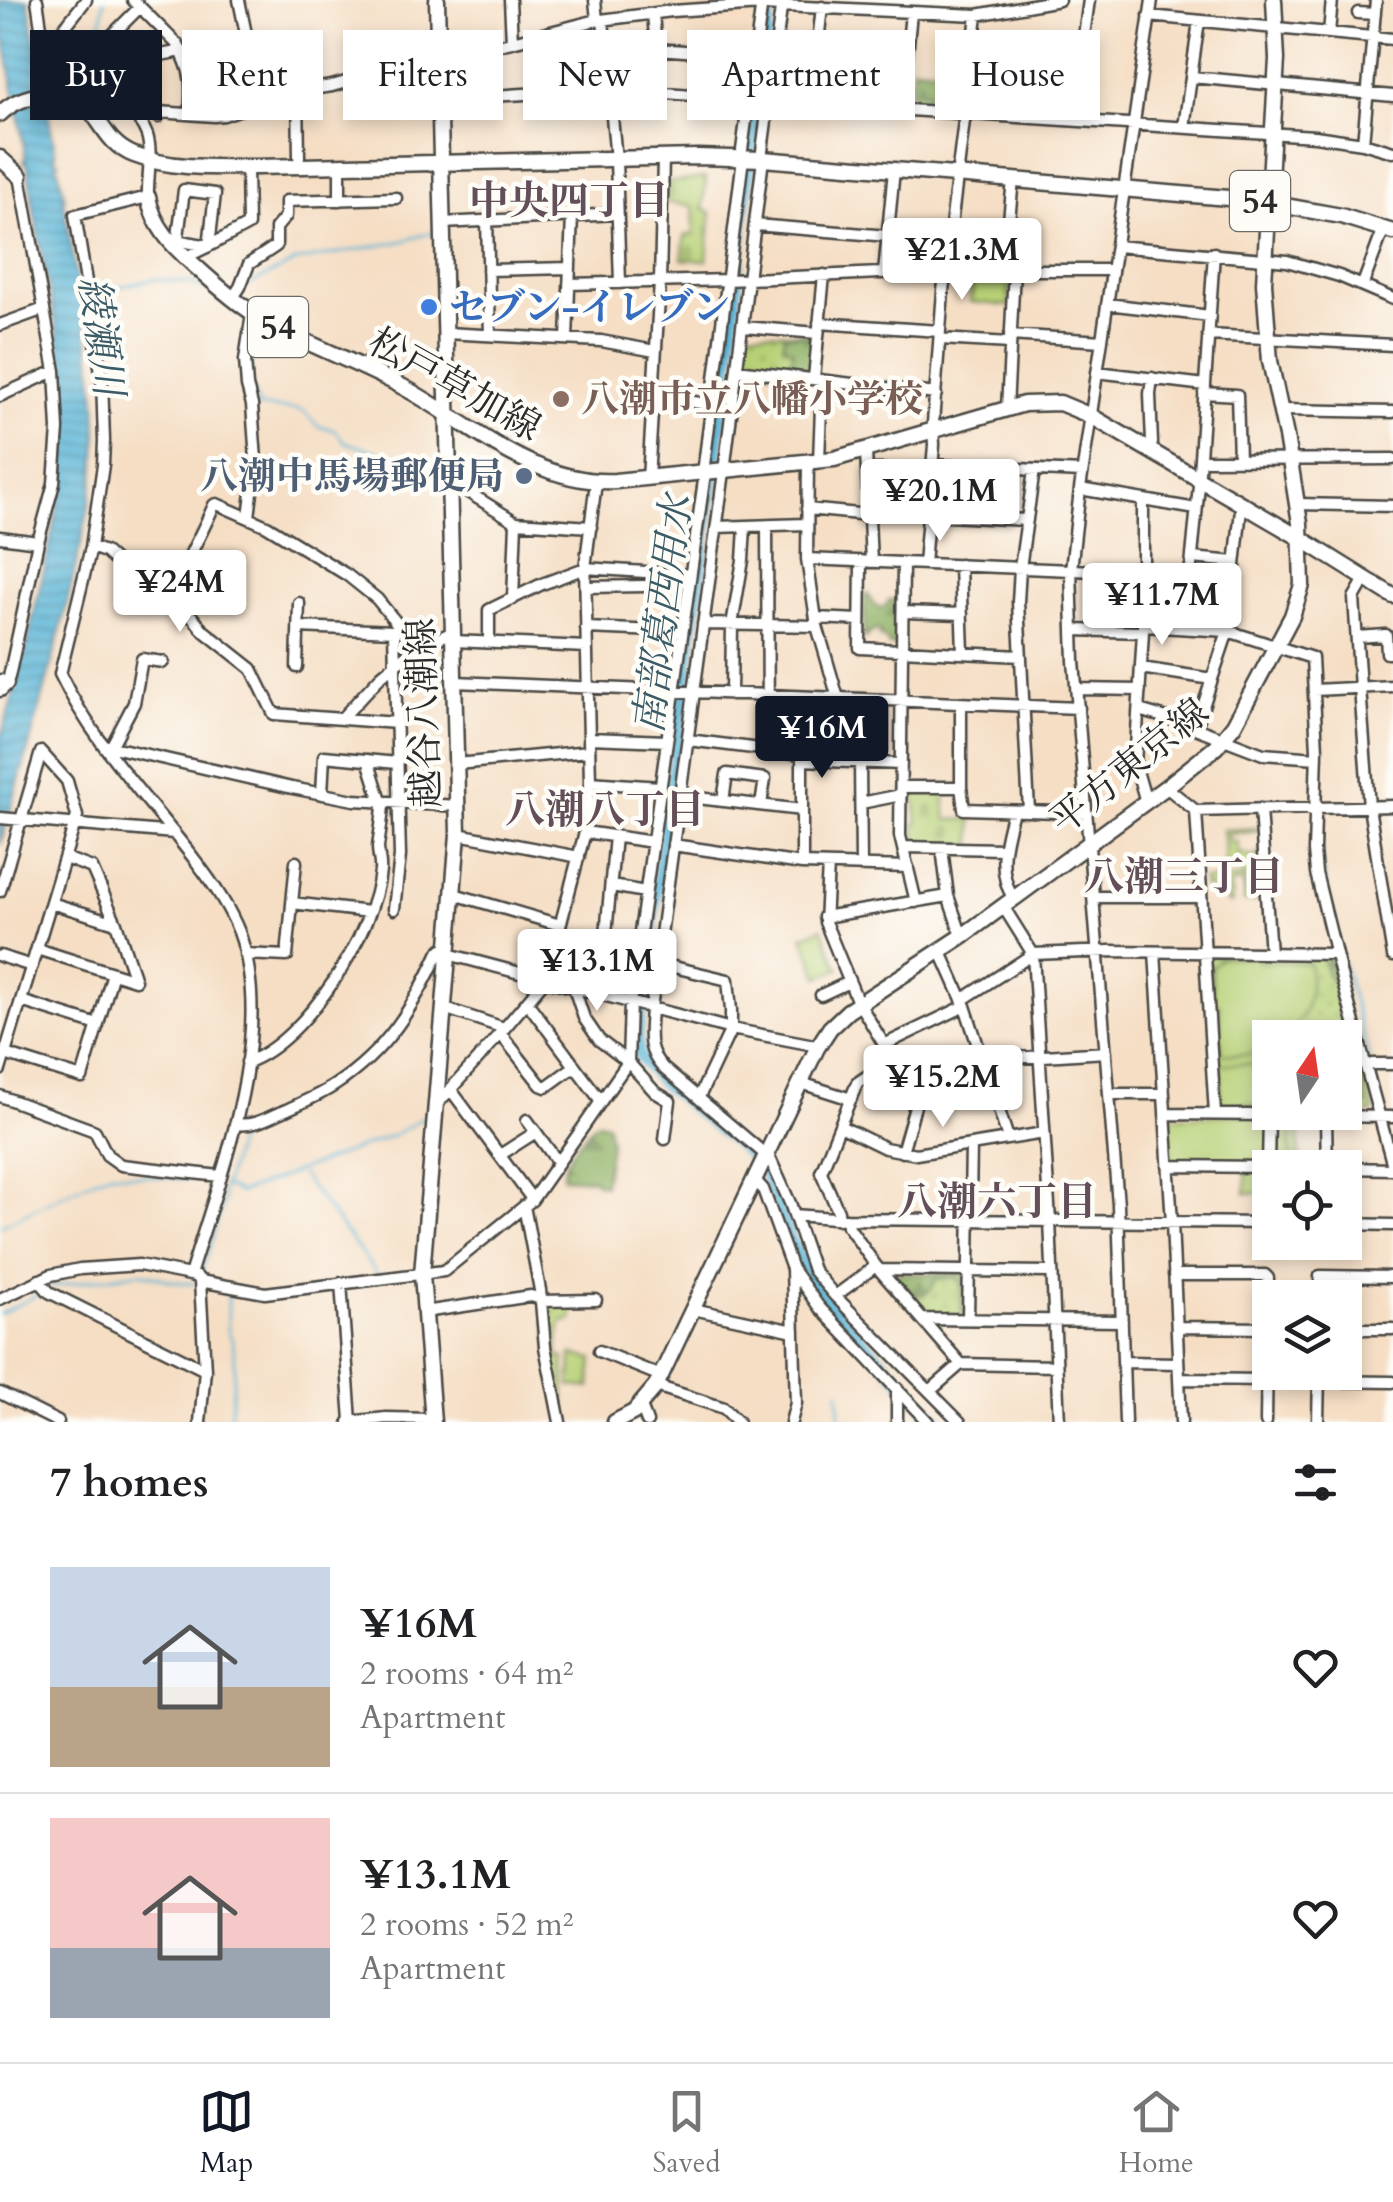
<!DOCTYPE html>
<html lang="en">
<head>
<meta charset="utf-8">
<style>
  :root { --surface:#fff; --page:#f2f2f2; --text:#202124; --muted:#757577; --line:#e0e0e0; --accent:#111827 }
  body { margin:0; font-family:Cardo,"Noto Serif JP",serif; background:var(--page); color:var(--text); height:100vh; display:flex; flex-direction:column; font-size:38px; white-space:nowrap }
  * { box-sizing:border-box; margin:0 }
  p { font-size:32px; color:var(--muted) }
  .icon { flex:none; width:55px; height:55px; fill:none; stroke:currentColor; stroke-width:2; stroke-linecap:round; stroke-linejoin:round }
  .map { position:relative; height:1422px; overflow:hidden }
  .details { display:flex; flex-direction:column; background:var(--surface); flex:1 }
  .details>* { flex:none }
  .top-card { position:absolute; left:30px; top:30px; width:1335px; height:90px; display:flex; gap:20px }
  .needle { width:65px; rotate:13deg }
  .controls { position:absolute; left:1252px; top:1020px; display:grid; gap:20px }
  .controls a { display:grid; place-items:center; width:110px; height:110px; border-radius:0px; background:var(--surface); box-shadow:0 5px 15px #0003; font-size:50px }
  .price { position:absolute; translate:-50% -85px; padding:0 22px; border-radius:10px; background:#fff; color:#222; font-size:32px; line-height:65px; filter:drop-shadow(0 2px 5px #0008) }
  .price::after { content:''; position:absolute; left:50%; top:60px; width:30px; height:22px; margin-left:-15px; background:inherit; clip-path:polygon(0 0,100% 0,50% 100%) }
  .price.current { background:var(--accent); color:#fff }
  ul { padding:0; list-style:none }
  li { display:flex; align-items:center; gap:30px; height:250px; padding:0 50px }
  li+li { border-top:2px solid var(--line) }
  li span { display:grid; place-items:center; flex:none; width:280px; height:200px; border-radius:0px; color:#555 }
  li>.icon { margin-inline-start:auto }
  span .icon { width:120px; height:120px; fill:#fffc; stroke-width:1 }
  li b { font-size:42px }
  h2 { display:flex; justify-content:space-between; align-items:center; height:120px; padding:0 50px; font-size:42px }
  .chip { padding:0 35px; border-radius:0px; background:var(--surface); box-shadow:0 5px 15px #0003; font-size:35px; line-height:90px }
  .chip.current { background:var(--accent); color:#fff }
  .tab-bar { display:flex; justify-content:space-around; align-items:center; height:140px; border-top:2px solid var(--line); background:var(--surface); font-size:28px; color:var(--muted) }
  .tab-bar a { display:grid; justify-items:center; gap:5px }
  .tab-bar .current { color:var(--accent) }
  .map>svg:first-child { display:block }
</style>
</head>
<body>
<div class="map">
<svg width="1393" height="1422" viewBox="0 0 1393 1422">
  <defs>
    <pattern id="green-dots" width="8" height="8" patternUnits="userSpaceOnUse" patternTransform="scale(2.5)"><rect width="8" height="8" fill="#b7d076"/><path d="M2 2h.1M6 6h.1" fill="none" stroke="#9eb366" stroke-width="1.8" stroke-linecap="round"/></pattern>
    <pattern id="forest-firs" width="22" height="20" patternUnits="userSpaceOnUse" patternTransform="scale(2.5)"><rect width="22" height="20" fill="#91b267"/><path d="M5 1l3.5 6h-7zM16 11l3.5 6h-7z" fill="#779155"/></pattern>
    <pattern id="cemetery-stones" width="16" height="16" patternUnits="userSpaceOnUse" patternTransform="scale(2.5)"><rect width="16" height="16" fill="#b7d076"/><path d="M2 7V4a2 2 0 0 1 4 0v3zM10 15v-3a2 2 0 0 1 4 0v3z" fill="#9eb366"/></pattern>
    <pattern id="water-rules" width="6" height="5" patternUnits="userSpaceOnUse" patternTransform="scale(2.5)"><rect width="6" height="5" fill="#58b4d6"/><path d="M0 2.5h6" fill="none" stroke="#4993ae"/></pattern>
  </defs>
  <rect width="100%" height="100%" fill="#fdfcf7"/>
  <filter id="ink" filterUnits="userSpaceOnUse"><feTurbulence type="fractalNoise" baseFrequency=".01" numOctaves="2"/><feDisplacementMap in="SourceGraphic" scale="20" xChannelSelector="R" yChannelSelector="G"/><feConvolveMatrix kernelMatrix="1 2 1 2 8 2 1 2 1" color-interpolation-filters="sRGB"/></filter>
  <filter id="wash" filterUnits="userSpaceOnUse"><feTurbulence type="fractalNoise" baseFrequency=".0048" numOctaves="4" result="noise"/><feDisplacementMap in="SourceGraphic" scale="40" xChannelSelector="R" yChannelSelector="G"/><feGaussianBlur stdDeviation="2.25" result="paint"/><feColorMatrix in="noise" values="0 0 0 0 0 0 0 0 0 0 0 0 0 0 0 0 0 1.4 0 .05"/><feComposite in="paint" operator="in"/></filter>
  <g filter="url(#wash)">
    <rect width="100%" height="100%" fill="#f5dec4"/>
    <!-- green -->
    <path fill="url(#green-dots)" stroke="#717e50" stroke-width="2.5" d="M746,331L813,334L811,375L743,367L742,364Z
      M1194,563L1232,566L1226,625L1223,627L1190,625L1188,622Z
      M1259,828V831L1228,834L1229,841L1237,842L1239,853L1253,857L1260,852L1262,875L1245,877L1246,895L1257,896V901L1244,902L1243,883H1231L1232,903H1227L1226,887L1204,888L1203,880L1242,878L1241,868L1225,869L1223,830Z
      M1211,955L1329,957L1334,961L1374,1110L1372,1113H1300L1299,1167H1290L1291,1113H1272L1345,1112V1038H1270V1109L1217,1108L1208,958Z
      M890,1273L964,1274L963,1316H922Z"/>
    <!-- forest -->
    <path fill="url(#forest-firs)" stroke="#5e6e49" stroke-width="2.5" d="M913,67L963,71L958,104L940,102L938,100L941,92L937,89L928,91V102L909,100Z
      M784,335H812L810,373L790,372L793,350L783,346Z
      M868,594L872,603L878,608L886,606L889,600H898L897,646L888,645V641L879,636L881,633L878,630L873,631L865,638L864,633L865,595Z
      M1330,960L1340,981L1367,1105H1345L1347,1046L1334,984L1327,974L1323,961Z
      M598,1122L607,1124L610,1143L604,1185L596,1183L594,1179L563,1177C562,1157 582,1139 594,1124Z
      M890,1273L964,1274L966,1277V1314L961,1310V1283L957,1278L936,1279C933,1288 929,1293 920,1296L902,1283L895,1284L889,1277Z"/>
    <!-- cemetery -->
    <path fill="url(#cemetery-stones)" stroke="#717e50" stroke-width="2.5" d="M706,178L703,209L711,212L707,261L682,259L685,235H694L693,206L665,202V183Z
      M972,273H1008L1011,275L1009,306L970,302Z
      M904,790L944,791L947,820L972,819L973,845H915V824L918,823L915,801H904Z
      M545,1304H574L572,1320L563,1322L560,1326L557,1356L564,1358L565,1417H562L549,1349Z
      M572,1355L593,1359L590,1388L570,1386Z"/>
    <!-- pitch -->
    <path fill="#b7d076" stroke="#717e50" stroke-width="2.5" d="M822,928L839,969L819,977L803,936Z
      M1221,957H1258L1259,962L1309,963C1313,993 1308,1015 1286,1037L1270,1038V1048C1254,1056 1239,1055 1222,1054L1219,1004H1214L1211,967Z
      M1220,1064H1263V1104H1221Z
      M1291,1113L1290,1167L1270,1168V1193H1246V1164L1171,1163L1169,1117Z"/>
    <!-- water -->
    <path fill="url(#water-rules)" stroke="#427080" stroke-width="2.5" d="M0,0H28L57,162H59L57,164L65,198L63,199L79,292L82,294L80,295C89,343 98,390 97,439C96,485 84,529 74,574C53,666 27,755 0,845V741L18,678L17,676C26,657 30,629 35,608C49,546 67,485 66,421H64L66,419C65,335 37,253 28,169L27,162H24L26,157L0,15Z"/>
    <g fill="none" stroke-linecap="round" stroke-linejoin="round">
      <!-- stream -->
      <path stroke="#58b4d6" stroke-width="2.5" d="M99,43L104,0
        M94,79L97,56
        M245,287L297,261L403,241L433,232
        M91,293L155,279L191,283L214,293
        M251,372L255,329
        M253,390L259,407L303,410L318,426L335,430L345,442L388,455L437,479
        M1320,696L1321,799
        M1321,813V861L1330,910
        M1342,959L1370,1062
        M1372,1070L1383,1111
        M301,1174L378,1275
        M223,1185L240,1193L393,1135L410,1126L425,1116
        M0,1226L97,1178L111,1173L216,1182
        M201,1274L224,1200L222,1193L240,1132
        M50,1287L140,1272L171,1281L194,1284
        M228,1290V1331L233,1343L235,1363L230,1422
        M0,1314L43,1292
        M839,1391L840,1422"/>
      <!-- river -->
      <path stroke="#58b4d6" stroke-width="12" d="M771,0L744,209L730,351L637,1035L639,1056L661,1082L760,1163L792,1243L820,1295L940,1422"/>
    </g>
  </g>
  <g filter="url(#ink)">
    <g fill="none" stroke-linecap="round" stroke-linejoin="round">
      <!-- minor casing -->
      <g stroke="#494642" stroke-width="15">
        <path id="minor" d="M37,0C40,17 41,38 48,53C68,96 131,91 147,135C153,154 147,178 148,197L75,215L102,378L104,441L103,465L91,547L60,674C93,743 149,800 195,860C212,882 229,906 239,932C277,1035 220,1175 190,1275
          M133,0L178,45C193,74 192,83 190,114
          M239,0L260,102
          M510,0L512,42
          M595,0L597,20
          M140,7L104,43L101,53L113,64L182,51
          M1358,13L1375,14
          M653,14L660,92
          M1149,16L1393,39
          M603,20L616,160L620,283
          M1329,33L1332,0
          M45,40L61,32L86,0
          M656,49L755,56
          M971,66L1078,73
          M1192,77L1393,96
          M298,91L299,157
          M440,99L609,89L749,99
          M769,101L1315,136L1363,143L1393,152
          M811,103L822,7
          M902,109L911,12
          M158,117L159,112L214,116L224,115L292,92L332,86L413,63L512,42L593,21L672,11L761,5L977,15L1059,0
          M1072,120L1089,0
          M1184,127L1199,21
          M1363,143L1376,0
          M742,150L762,2
          M762,151L782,1
          M763,159L723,479L651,1008C650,1032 645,1049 663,1068L767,1156
          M340,166V200
          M487,220L490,335
          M443,223L617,214
          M755,225L888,236
          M1116,246L1287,261L1339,276L1393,299
          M186,257L209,246L215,194L184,190L178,237L181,241L209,246L248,225L247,167
          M488,270L570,268
          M1004,270L1013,180
          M884,273L894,170
          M569,284L728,280L945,270H1112
          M1363,284L1384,228
          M232,299L240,287L249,264L276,246V228L286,216V201L396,198
          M1107,304L1210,316
          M819,323L940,331
          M0,325L44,309
          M743,327L818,333
          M445,333L601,341L655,351
          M1010,335L1102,341
          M1208,335L1393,345
          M567,339L572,216
          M940,339L1010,343
          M737,370L936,394
          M1097,372L1205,385
          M814,378L824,275
          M1204,393L1237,395L1239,459
          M0,396L55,371
          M652,396L714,405
          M1007,409L1014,270
          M1281,410L1393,412
          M1149,450L1152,443L1150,394L1152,378
          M866,451L871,562
          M1200,460L1393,459
          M819,461L822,380
          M808,462L807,559L817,626L838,698
          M933,465L1082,472
          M868,470H885
          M703,473L743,158
          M1196,477L1199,472L1214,253
          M648,479L660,282L663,159
          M449,485L458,486L516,522L591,527
          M1080,489L1196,509
          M1143,500V632L1135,764L1146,802
          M1297,504L1393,506
          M807,509L869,515
          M928,515L1027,520
          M249,517L256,460L252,405L247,386L245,360L252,313
          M767,526L768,732L802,738
          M717,527L806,524
          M0,537L38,542
          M91,547L105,552L127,572L173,594L204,631L252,669L274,714L397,723
          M1192,558L1235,562
          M807,559L1144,573
          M861,561L860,648L1021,656
          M903,563L900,836L916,902
          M924,564L934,445L933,423L943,291L977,15
          M960,565L963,653
          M1365,579L1354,598L1360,688L1369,807L1393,956
          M586,587L644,586
          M173,594C184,563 201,536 214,505L217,504L267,526L347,575L377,599L417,648L453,632
          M513,599L516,522
          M903,612L962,614
          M816,618L860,620
          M703,624L817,626
          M1143,626L1228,631L1312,658L1317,750L1314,851L1316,873L1342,979L1393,1166
          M298,627L394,631L400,856L394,909
          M1185,627L1199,485L1201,480
          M586,628L682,632
          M1073,630L1143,632
          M1357,637L1386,635L1387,653H1393
          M454,641L587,647
          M489,642V610L542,584L585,568L690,575
          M297,667L299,603
          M1141,668L1212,679L1228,631L1241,509L1243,504
          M1,680L6,683L9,677L38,542L54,483L58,429L55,371L20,176
          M455,682L1079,708
          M1077,689L1140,690
          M1314,690L1393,686
          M731,694L732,625L743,560L745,527
          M842,698V762
          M961,704V787L964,809L1087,813
          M1139,710L1177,721L1263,754L1317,758
          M342,718L381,676L416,647
          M1196,728L1212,679
          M589,738L667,741
          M688,740L802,754
          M104,745L292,788L354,800L458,806
          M112,745L134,703L142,659L163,662
          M368,760L381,801
          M802,760L901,764
          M860,762L861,866
          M457,764L589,751
          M590,782L660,787
          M901,787H961
          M1166,787L1196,811L1393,806
          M322,794L324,756L397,763
          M680,796L802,810
          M723,801L727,774L765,779L761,805
          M861,803L901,795
          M1260,809L1270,953
          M1029,811L1018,602L1020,568L1034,470
          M1196,811L1215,1114
          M0,818L174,833
          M585,832L653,842
          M458,834L579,857
          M673,845L802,864L908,867
          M904,847L1003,849
          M942,848L948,896
          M65,858L92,868L116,923L135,980
          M802,864V697
          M828,865L825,922L857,1000L917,1099L902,1152
          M612,886L645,892
          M0,891L41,752L67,781L77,816L0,1070
          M454,894L560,925
          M1094,897H1201
          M1013,898C996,869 1005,841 1013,811
          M51,903L116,923
          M292,903L369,912
          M1003,906L1033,954L1050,1221L1059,1422
          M824,917L948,896L959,928L964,935
          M555,945L636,963
          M37,949L135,980
          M941,952L965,1006L1008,1138
          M1155,952L1172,1223L1181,1422
          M245,954L287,956L296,862
          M448,954L731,1029L809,1044L817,1048
          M0,956L32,966
          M604,956L615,836
          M657,963L728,980L731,1010V1029L699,1097
          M574,988L584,1018L599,1040L628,1062L655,1092L670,1101L665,1139
          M821,995L849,982
          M962,1000L1033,954L1110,951L1335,954
          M21,1001L98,1025
          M527,1002L601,1101
          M444,1008L504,1028
          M500,1033L541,1085L546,1087L575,1066
          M884,1045L965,1006
          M5,1054L82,1078L113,973
          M247,1062C305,1042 375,931 380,871C381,863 378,855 378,847C380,832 383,817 383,801
          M1372,1064H1393
          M801,1083L851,1099
          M451,1090L532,1199
          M1110,1094H1164
          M0,1096L95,1131L107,1155L121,1165L220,1176
          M917,1099L982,1060L1106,1052
          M437,1104L480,1057L546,979L585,832L590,782L585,568L596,482
          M1165,1114L1269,1115L1268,1167L1168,1166
          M527,1120L554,1157
          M235,1124C254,1127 269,1117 286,1110C303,1102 320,1095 335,1085C387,1051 414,1006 439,952L442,949H449
          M840,1126L885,1148L916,1154L1044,1133
          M768,1154L790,1203L813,1270L835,1296L960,1422
          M500,1155L536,1132
          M1327,1168L1326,1119L1329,1116L1393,1117
          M1345,1168L1393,1169
          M755,1180L763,1189L792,1269L819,1307L928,1422
          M524,1206L540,1290L545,1347L560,1422
          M794,1215L847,1219L1270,1223
          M839,1219L838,1211L821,1172L857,1083L892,1059
          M847,1219L848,1226L876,1266L961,1364L930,1391
          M1345,1224L1393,1225
          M879,1270L1052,1272
          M1174,1275H1265L1268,1278L1266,1422
          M39,1280L49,1292L205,1370
          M200,1281L205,1370L200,1422
          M341,1283L351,1421
          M835,1296L876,1266
          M1320,1298V1276L1393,1277
          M0,1299L51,1275L80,1269L139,1265L190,1275L197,1277L200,1281L265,1293L444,1271L532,1200L584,1126L628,1062L630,1003L705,473
          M541,1301L596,1300
          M693,1309L794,1331
          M424,1312L531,1296L541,1299
          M922,1319L1122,1321
          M968,1319L971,1145
          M1177,1327L1267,1328
          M1345,1329H1393
          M599,1351L661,1376
          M1123,1362L1178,1363
          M961,1364L1056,1366
          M1179,1379L1267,1380
          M1318,1381L1393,1382
          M656,1386L724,1408L738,1422
          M897,1388V1422
          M0,1393L58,1422
          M641,1406L647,1422
          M349,1422L386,1418L432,1419
          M791,1422L796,1403L792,1269
          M1125,1422L1118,1205L1074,661L1071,570L1080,489L1152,0
          M1318,1422L1319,1372"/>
      </g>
      <!-- major casing -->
      <g stroke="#494642" stroke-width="19">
        <path id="major" d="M0,114C12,102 26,97 42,95C103,88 91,138 134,155C173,170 218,167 258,167L698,157L763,159L1252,200L1341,216L1393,232
          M0,158L20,176
          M148,197C154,227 172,245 194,265C213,282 231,299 253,313C300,343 354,360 403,387C471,424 534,485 615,481L834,459L1024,404L1060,403L1091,416L1149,450L1300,538L1393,596
          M0,689L6,683
          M433,1422L422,1274L458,834L437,0
          M615,1422L634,1412L656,1386L817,1048L830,1028L848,1011L964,935L1166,787L1216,747L1234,725L1292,616L1302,585L1300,523L1286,436L1270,361L1264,283L1277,59L1274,0"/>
      </g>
      <!-- minor -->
      <use href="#minor" stroke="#fff" stroke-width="10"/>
      <!-- major -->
      <use href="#major" stroke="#fff" stroke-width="14"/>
    </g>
  </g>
  <!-- markers -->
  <circle fill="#3f7fe0" stroke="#fdfcf7" stroke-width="4" cx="429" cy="307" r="10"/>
  <circle fill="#8d6e63" stroke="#fdfcf7" stroke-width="4" cx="561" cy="399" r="10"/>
  <circle fill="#5c6f8a" stroke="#fdfcf7" stroke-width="4" cx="524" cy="476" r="10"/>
  <g text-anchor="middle" stroke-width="9" stroke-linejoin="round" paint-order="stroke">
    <!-- shield labels -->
    <g fill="#fdfcf7" stroke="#6a6a68" stroke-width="2.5">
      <rect x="1230" y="171" width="60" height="60" rx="8"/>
      <rect x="248" y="297" width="60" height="60" rx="8"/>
    </g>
    <g font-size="35" font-weight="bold" fill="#2b2b2b">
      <text x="1260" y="213">54</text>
      <text x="278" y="339">54</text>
    </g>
    <!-- shop labels -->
    <g font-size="38" font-weight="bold" fill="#366cbe" stroke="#fdfcf7" text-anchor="start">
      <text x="449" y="320">セブン-イレブン</text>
    </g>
    <!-- street labels -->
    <g font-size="38" fill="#2b2b2b" stroke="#fdfcf7">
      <text transform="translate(455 384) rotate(29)" y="13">松戸草加線</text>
      <text transform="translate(423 713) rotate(-92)" y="13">越谷八潮線</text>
      <text transform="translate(1129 766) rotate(-39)" y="13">平方東京線</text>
    </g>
    <!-- education labels -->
    <g font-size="38" font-weight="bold" fill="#785e54" stroke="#fdfcf7" text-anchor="start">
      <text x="581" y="412">八潮市立八幡小学校</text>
    </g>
    <!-- service labels -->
    <g font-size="38" font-weight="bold" fill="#4e5e75" stroke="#fdfcf7" text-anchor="end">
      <text x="504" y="489">八潮中馬場郵便局</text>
    </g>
    <!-- neighbourhood labels -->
    <g font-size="40" font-weight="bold" fill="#634f59" stroke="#fdfcf7">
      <text x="569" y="214">中央四丁目</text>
      <text x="605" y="823">八潮八丁目</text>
      <text x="1184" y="890">八潮三丁目</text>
      <text x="997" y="1215">八潮六丁目</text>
    </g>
    <!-- water labels -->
    <g font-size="40" font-style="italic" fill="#3b5b67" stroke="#fdfcf7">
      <text transform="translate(102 336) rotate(82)" y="14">綾瀬川</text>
      <text transform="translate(662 614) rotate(-83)" y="14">南部葛西用水</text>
    </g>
  </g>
</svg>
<div class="controls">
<a><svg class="needle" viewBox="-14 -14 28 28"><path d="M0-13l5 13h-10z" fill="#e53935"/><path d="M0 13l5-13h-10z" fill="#757577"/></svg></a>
<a><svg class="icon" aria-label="locate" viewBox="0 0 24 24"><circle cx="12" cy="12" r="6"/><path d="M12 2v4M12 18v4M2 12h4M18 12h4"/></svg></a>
<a><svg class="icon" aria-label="layers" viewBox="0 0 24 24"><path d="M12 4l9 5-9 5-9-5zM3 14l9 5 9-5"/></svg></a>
</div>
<b class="price" style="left:962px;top:303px">¥21.3M</b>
<b class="price" style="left:940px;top:544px">¥20.1M</b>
<b class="price" style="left:180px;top:635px">¥24M</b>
<b class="price" style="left:1162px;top:648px">¥11.7M</b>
<b class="price current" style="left:822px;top:781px">¥16M</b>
<b class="price" style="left:597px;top:1014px">¥13.1M</b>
<b class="price" style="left:943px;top:1130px">¥15.2M</b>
<div class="top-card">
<a class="chip current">Buy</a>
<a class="chip">Rent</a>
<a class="chip">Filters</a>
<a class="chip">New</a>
<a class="chip">Apartment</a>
<a class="chip">House</a>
</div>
</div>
<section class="details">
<h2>7 homes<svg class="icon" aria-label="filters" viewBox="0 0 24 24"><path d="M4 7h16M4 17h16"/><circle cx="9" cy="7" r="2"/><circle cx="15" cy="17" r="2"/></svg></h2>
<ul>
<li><span style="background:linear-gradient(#c9d6e8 60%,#b9a48a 0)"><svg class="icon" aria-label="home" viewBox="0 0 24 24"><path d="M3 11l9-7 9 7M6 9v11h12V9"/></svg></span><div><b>¥16M</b><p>2 rooms · 64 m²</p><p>Apartment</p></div><svg class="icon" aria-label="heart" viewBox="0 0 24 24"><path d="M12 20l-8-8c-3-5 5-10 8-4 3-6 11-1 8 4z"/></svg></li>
<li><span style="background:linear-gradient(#f6c9c9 65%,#9aa5b1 0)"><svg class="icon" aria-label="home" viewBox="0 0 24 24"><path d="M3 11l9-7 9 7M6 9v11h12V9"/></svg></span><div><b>¥13.1M</b><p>2 rooms · 52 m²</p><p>Apartment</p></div><svg class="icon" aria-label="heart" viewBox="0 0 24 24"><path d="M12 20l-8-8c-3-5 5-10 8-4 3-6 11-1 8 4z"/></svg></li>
</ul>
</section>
<nav class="tab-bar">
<a class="current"><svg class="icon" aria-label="map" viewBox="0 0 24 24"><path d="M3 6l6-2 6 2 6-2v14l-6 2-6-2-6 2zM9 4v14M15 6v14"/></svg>Map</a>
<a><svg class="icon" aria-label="saved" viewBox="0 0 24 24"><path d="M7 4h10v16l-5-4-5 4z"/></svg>Saved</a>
<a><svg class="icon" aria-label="home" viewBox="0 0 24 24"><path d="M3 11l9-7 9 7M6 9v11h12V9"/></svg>Home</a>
</nav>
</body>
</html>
